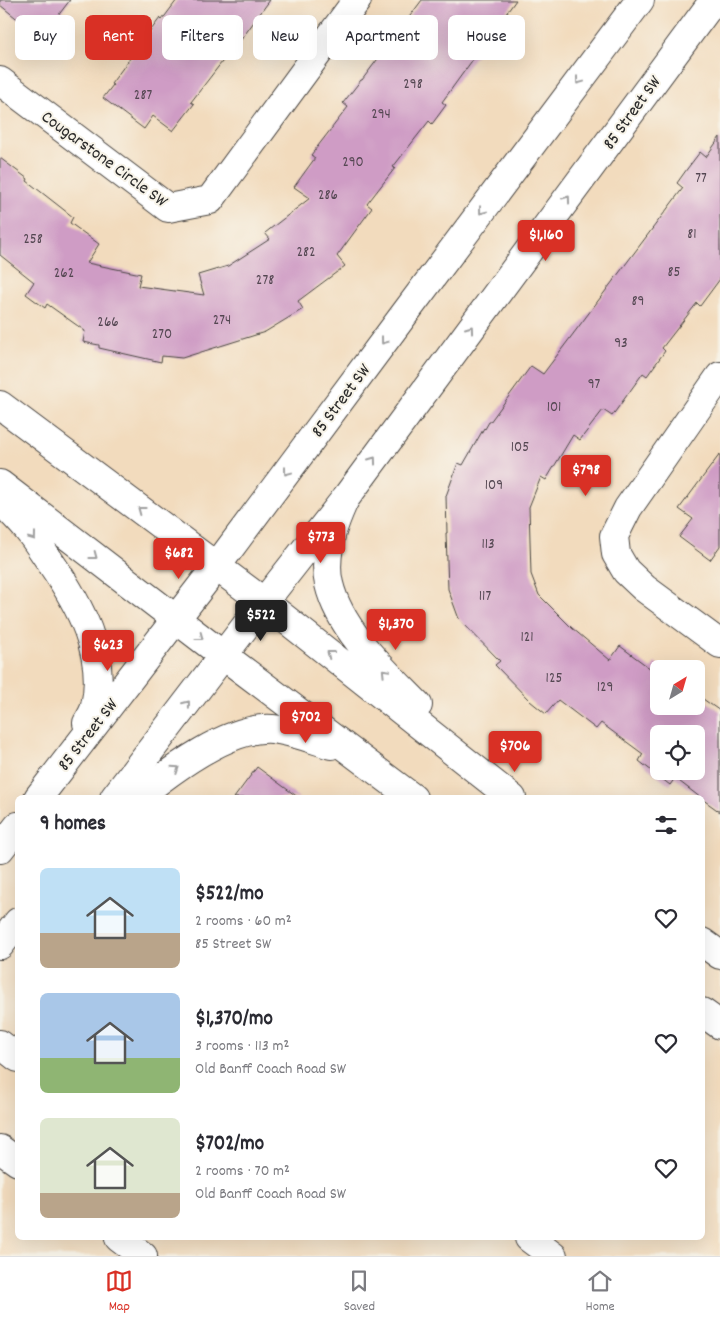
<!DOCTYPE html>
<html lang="en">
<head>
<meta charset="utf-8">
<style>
  :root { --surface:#fff; --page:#f7f7f7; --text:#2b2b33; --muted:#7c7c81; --line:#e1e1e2; --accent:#d93025 }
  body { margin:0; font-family:Dekko,sans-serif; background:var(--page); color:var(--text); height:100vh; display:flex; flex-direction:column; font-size:19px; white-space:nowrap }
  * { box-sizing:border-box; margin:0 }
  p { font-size:16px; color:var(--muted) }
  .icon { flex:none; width:28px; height:28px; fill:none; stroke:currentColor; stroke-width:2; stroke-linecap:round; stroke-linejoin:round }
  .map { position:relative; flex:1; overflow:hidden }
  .side { position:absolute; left:15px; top:795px; width:690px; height:445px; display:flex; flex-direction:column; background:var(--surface); border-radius:8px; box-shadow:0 5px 20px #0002 }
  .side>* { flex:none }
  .top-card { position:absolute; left:15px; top:15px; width:690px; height:45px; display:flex; gap:10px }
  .needle { width:32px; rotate:37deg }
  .controls { position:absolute; left:650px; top:660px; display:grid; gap:10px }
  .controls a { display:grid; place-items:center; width:55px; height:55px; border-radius:8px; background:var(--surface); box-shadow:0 5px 20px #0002; font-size:25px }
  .price { position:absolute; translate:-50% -42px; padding:0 11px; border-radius:5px; background:var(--accent); color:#fff; font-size:16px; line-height:32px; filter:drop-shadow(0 1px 2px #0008) }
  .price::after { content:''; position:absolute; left:50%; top:30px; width:15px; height:11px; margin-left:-8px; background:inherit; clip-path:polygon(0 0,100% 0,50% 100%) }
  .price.current { background:#222; color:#fff }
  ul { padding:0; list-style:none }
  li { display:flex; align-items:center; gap:15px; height:125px; padding:0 25px }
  li span { display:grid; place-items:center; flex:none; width:140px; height:100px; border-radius:8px; color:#555 }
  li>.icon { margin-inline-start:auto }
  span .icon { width:60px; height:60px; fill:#fffc; stroke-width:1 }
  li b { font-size:21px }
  h2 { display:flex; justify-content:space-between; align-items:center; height:60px; padding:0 25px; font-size:21px }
  .chip { padding:0 18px; border-radius:8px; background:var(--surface); box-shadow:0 5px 20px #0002; font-size:18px; line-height:45px }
  .chip.current { background:var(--accent); color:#fff }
  .menu { display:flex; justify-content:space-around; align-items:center; height:70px; border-top:1px solid var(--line); background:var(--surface); font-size:14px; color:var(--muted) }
  .menu a { display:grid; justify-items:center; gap:2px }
  .menu .current { color:var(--accent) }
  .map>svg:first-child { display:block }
</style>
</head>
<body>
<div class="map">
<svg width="720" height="1256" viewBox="0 0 720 1256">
  <rect width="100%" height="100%" fill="#f7f3e8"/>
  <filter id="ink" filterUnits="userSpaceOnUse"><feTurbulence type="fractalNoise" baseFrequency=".02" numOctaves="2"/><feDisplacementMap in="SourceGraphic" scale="10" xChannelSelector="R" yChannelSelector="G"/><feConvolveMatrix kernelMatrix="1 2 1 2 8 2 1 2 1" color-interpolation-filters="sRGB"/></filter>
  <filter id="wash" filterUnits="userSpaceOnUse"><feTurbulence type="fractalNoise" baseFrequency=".0096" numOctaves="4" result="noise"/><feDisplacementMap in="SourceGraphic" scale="20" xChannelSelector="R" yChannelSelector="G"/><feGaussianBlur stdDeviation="1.12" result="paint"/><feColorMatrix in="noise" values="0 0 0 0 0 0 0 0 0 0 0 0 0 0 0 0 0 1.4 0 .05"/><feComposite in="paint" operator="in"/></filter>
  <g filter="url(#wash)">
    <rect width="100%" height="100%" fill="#f2dbbd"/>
    <g id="blocks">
      <!-- building -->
      <path fill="#cf9cc5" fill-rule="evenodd" d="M0,0H70L41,38L0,5Z
        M177,0H270L240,41L239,40L191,102L194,104L173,131L153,116L144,129L103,98L113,85L111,84L160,18L162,20Z
        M422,0H516L442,102L446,105L432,124L429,121L393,167L395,168L367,204L372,208L337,256L345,266L298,301L303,309L265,332L182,358L162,356L161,362L99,348V345L83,342L85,331L47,304L45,308L26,294L34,282L0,255V158L28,179L27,181L73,217L70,223L99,244L87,263L141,274L138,286L204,295L198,275L228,266L270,239L265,233L310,198L294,187L315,158L311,155L348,107L343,103L361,80H362Z
        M720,137V279L700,306L697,303L662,348L665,351L647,376L643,373L612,416L603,410L580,440L573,435L546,480L541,477L529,507L531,574L539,595L572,628L610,660L620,646L651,669L655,663L663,669H659V706H696V694L720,711V812L702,799V798H701L675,778L670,785L639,761L643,754L601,723L596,729L558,700L546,714L530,701L495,665L500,661L459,619L448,589L446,533H447L446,496L458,463L463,465L484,428L485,429L489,422H490L531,366L543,374L683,188L677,183L687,169L700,152L706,157ZM659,734H696V771H659Z
        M720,454V546L710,560L679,537L693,519L679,509Z
        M257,767L299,798H234Z"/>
    </g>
  </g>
  <g filter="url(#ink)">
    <use href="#blocks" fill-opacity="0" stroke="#494541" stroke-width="1"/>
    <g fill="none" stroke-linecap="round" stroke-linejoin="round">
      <!-- minor casing -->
      <g stroke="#494541" stroke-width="30">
        <path id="minor" d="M0,81L168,208L210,200L357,0
          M720,376L628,508L614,536L616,554L626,571L644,588L720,644
          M216,567L403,316L640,0
          M264,602L345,499L714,0
          M0,1044L18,1058
          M0,1149L18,1162
          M119,1238L143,1256
          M529,1238L553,1256"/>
      </g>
      <!-- major casing -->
      <g stroke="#494541" stroke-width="30">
        <path id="major" d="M0,405L264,602L512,798
          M0,484L224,656L413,798
          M345,499C338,514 331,530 329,546C327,558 326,572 329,584C340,631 386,672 418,705
          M0,500C10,511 22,522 31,534C38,543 44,553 51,563C79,604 107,654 95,706C94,712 90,718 87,723
          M38,798L216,567
          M114,798L264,602
          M137,798C170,771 229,726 272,729C292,731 312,739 331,745
          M0,849L18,826
          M702,942L720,955
          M0,945L18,922
          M702,1012L720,1025"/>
      </g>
      <!-- minor -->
      <use href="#minor" stroke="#fff" stroke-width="28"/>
      <!-- major -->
      <use href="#major" stroke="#fff" stroke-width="28"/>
    </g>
    <!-- one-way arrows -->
    <defs><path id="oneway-chevron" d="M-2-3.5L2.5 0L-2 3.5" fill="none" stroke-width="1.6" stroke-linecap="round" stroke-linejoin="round" transform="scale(1.25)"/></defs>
    <g stroke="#a0a0a0">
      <use href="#oneway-chevron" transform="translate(579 81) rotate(127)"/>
      <use href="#oneway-chevron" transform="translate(567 199) rotate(-54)"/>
      <use href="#oneway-chevron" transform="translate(482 211) rotate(127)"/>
      <use href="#oneway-chevron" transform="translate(470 329) rotate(-54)"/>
      <use href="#oneway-chevron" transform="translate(384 341) rotate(127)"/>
      <use href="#oneway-chevron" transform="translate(373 460) rotate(-54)"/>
      <use href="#oneway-chevron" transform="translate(287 472) rotate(127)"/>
      <use href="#oneway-chevron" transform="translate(141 510) rotate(-143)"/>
      <use href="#oneway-chevron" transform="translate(33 537) rotate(53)"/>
      <use href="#oneway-chevron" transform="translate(94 556) rotate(37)"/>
      <use href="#oneway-chevron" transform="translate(200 637) rotate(37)"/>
      <use href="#oneway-chevron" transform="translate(330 654) rotate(-142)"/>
      <use href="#oneway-chevron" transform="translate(385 672) rotate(-134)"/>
      <use href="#oneway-chevron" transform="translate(187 704) rotate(-52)"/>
      <use href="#oneway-chevron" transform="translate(176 769) rotate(-34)"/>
    </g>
  </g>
  <g text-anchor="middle" stroke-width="4" stroke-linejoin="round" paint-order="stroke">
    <!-- number labels -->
    <g font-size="15" fill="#544752">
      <text x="413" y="88">298</text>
      <text x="143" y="99">287</text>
      <text x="381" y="118">294</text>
      <text x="353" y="166">290</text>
      <text x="701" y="182">77</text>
      <text x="328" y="199">286</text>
      <text x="692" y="238">81</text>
      <text x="33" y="243">258</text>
      <text x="306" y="256">282</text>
      <text x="674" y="276">85</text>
      <text x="64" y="277">262</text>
      <text x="265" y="284">278</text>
      <text x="638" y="305">89</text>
      <text x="222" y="324">274</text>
      <text x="108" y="326">266</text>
      <text x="162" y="338">270</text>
      <text x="621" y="347">93</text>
      <text x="594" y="388">97</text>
      <text x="554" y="411">101</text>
      <text x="520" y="451">105</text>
      <text x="494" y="489">109</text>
      <text x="488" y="548">113</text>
      <text x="485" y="600">117</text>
      <text x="527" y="641">121</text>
      <text x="554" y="682">125</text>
      <text x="605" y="691">129</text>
    </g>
    <!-- street labels -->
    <g font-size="18" fill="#2b2b2b" stroke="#f7f3e8">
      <text transform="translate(631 112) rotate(-54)" y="6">85 Street SW</text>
      <text transform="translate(105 158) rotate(36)" y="6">Cougarstone Circle SW</text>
      <text transform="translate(340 400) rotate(-53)" y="6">85 Street SW</text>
      <text transform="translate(87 734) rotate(-52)" y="6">85 Street SW</text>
    </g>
  </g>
</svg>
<div class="controls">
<a><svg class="needle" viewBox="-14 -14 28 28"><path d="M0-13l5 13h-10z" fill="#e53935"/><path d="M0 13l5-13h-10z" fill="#7c7c81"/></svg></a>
<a><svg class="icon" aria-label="locate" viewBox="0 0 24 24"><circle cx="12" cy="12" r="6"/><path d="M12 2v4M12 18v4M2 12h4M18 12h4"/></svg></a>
</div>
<b class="price" style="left:546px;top:262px">$1,160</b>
<b class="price" style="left:586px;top:497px">$798</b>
<b class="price" style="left:321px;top:564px">$773</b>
<b class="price" style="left:179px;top:580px">$682</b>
<b class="price current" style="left:261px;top:642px">$522</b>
<b class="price" style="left:396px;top:651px">$1,370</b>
<b class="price" style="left:108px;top:672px">$623</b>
<b class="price" style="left:306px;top:744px">$702</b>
<b class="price" style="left:515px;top:773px">$706</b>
<div class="top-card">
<a class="chip">Buy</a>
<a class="chip current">Rent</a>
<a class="chip">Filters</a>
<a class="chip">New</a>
<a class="chip">Apartment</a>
<a class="chip">House</a>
</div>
<section class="side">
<h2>9 homes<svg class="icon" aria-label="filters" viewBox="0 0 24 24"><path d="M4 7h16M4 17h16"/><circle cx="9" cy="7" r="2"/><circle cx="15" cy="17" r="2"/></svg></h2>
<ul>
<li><span style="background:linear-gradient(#bfe0f5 65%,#b9a48a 0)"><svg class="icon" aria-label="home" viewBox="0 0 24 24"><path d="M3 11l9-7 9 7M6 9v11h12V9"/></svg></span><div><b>$522/mo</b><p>2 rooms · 60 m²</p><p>85 Street SW</p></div><svg class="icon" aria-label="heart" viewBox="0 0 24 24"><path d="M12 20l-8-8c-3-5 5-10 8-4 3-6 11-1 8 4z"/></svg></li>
<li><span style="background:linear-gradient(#a9c7e8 65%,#8fb573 0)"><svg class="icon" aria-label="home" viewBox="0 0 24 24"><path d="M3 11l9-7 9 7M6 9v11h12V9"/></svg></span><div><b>$1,370/mo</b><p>3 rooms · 113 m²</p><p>Old Banff Coach Road SW</p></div><svg class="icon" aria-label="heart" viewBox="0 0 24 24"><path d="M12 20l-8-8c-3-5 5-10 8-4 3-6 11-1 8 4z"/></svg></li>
<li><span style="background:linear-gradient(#dfe7d0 75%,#b9a48a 0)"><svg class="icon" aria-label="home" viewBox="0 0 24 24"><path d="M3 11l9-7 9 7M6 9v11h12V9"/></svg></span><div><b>$702/mo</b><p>2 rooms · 70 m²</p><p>Old Banff Coach Road SW</p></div><svg class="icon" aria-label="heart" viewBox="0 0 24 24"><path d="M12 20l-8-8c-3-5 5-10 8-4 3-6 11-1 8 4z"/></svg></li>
</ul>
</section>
</div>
<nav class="menu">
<a class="current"><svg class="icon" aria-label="map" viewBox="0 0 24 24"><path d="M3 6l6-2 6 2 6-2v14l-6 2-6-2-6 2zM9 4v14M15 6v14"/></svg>Map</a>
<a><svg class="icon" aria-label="saved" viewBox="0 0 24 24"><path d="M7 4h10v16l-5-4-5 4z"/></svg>Saved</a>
<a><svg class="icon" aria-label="home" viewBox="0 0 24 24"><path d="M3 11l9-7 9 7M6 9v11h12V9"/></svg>Home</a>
</nav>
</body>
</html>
